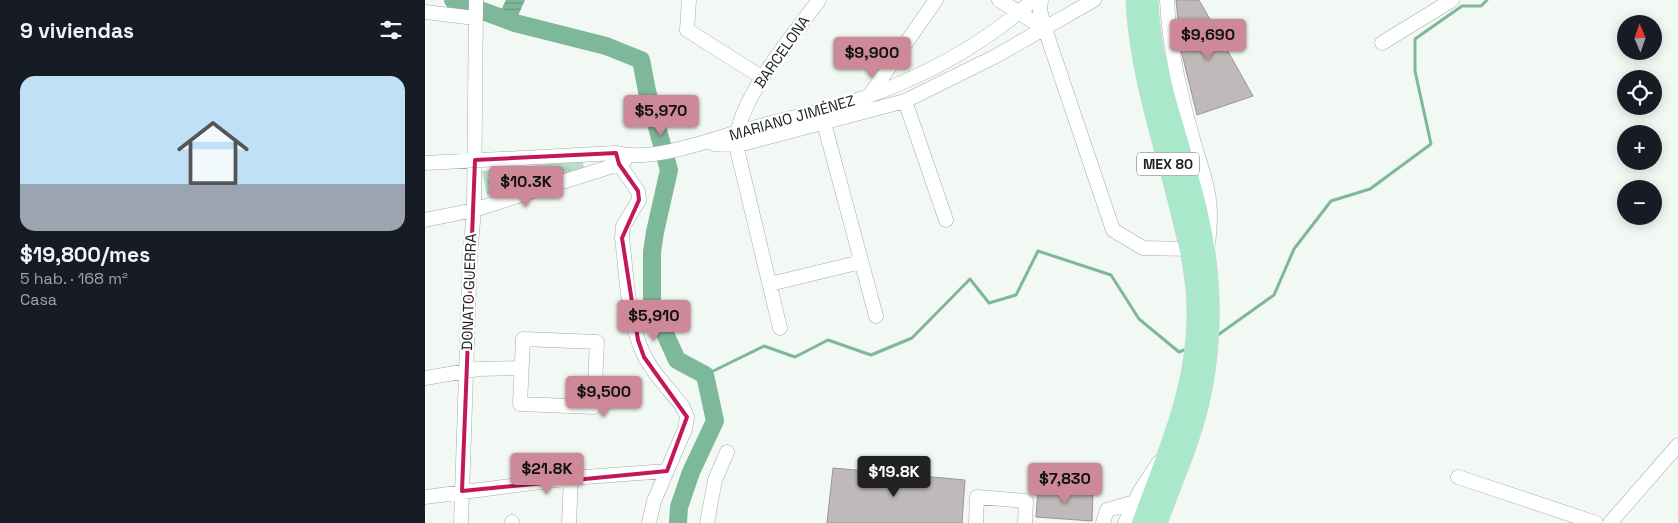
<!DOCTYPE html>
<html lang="es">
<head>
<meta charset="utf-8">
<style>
  :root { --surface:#171b24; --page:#242831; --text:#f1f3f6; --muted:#9ea1a6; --line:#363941; --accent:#ce8999 }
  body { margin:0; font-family:"Space Grotesk",sans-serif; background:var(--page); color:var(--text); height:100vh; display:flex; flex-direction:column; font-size:19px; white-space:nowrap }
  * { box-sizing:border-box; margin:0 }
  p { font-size:16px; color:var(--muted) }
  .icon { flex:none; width:28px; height:28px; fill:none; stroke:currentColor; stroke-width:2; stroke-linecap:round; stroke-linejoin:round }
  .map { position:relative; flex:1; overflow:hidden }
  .panel { display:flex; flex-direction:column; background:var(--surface); width:425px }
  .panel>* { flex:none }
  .needle { width:32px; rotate:358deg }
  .controls { position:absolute; left:1192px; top:15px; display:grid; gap:10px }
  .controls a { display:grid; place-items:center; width:45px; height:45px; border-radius:50%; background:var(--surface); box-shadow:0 2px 12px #0003; font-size:25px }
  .price { position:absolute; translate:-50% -42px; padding:0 11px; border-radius:5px; background:var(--accent); color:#111; font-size:16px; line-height:32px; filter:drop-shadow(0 1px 2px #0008) }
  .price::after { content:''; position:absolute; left:50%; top:30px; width:15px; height:11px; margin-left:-8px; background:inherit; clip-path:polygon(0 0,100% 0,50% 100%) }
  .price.on { background:#222; color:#fff }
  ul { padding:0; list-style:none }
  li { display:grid; align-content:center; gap:10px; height:265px; padding:0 20px }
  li+li { border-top:1px solid var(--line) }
  li span { display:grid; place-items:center; height:155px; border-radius:15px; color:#555 }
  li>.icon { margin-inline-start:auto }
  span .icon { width:90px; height:90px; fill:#fffc; stroke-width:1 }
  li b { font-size:21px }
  h2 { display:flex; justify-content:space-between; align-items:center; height:60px; padding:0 20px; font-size:21px }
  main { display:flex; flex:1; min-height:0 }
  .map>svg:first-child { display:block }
</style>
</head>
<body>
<main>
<section class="panel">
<h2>9 viviendas<svg class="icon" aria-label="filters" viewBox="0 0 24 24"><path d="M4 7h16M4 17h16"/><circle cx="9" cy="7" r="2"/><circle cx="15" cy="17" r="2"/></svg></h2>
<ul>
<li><span style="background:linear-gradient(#bfe0f5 70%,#9aa5b1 0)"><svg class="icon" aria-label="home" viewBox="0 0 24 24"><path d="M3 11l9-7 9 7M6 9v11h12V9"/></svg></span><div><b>$19,800/mes</b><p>5 hab. · 168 m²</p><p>Casa</p></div></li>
</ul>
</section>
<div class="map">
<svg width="1253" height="523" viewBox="0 0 1253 523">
  <defs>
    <pattern id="park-tufts" width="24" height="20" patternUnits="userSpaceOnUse" patternTransform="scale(1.25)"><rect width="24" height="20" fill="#b9dfcb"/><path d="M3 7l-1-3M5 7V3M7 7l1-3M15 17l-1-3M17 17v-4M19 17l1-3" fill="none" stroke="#9fbfae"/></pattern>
    <pattern id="water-rules" width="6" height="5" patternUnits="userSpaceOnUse" patternTransform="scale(1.25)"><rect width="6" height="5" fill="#7eb89b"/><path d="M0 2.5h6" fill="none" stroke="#67957e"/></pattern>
  </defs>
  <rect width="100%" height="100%" fill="#f2f8f4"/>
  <!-- park -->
  <path fill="url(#park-tufts)" d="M153,161L158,162L159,169L62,195L57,171Z"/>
  <!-- water -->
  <path fill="url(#water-rules)" d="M81,0H100L92,18L76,10Z"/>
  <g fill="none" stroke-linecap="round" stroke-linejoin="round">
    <!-- stream -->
    <path stroke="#7eb89b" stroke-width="3" d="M790,337L849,295L869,249L906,201L945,189L1006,144L990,71V39L1037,6H1056L1062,0
      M280,375L339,346L370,357L403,340L446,355L487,338L545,279L564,303L591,295L613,251L686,275L714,319L754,352L764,348"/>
    <!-- river -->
    <path stroke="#7eb89b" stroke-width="18" d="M28,0L90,23L181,46L216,60L222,91L244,170L230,232L227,252V305L252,360L280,375L290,421L266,472L254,507L253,523"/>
  </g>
  <!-- building -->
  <path fill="#c0b9b9" stroke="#9c9595" d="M751,0H774L828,96L772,115L756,50Z
    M408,468L540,480L537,523H402Z
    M613,489L668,493L667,521L611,517Z"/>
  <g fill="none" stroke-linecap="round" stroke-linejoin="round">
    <!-- minor casing -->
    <g stroke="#a5aba8" stroke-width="15">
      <path id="minor" d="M264,0L262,30L338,78
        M574,0L620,29
        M616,0L615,10L620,29L688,230L718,248L764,249
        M742,0C744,48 756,97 769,143C781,184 789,199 783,244
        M0,12L50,18
        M957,43L1027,0
        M444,96L511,0
        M480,101L521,220
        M399,123L451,316
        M289,144L321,143L480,101L571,56L669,0
        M191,153L194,164L213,191L214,200L198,226L197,238C202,276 202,320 219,355C228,374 246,391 258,407L262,417L260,429L229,501L224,523
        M0,163L191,153C224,162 280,142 313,132C354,120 397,112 438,98C500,76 558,45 608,0
        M0,220L49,210L194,164L200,160
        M345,284L436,262
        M355,328L311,145C312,99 367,37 394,0
        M98,339L172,342L169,407L95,404Z
        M0,378L53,369L96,368
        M1033,477L1171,523
        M0,497L146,478L242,471
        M36,523L45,256L49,210L51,0
        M87,523V522
        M144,523L146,478
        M282,523L290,480L302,452
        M551,523L552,497L601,501L600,523
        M678,523L682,510L710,502
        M700,523L715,491L734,462
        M1185,523L1253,445"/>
    </g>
    <!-- major casing -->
    <g stroke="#d2d3d2" stroke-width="19">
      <path id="major" d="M710,0C713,69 736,137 753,204C762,241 772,277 771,316C771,389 741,455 716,523
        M724,0C726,71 758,144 774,214C787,272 789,335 777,394C768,438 748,481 733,523"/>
    </g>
    <!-- minor -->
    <use href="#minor" stroke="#fff" stroke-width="14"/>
    <!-- major -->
    <use href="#major" stroke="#aae8cb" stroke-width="18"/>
  </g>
  <!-- marked area -->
  <path fill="none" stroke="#c2185b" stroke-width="4" stroke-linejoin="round" d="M191,153L194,164L213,191L214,200L197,238L213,340L219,357L262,417L242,471L37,491L50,160Z"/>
  <g text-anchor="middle" stroke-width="4.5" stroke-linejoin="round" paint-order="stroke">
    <!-- shield labels -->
    <rect fill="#fff" stroke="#626463" stroke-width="1" x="712" y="152.5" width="62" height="23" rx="4"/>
    <g font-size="14" font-weight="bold" fill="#1f2220">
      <text x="743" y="169">MEX 80</text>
    </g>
    <!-- street labels -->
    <g font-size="15" fill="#1f2220" stroke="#fff">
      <text transform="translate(357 52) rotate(-55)" y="5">BARCELONA</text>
      <text transform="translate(367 118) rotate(-16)" y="5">MARIANO JIMÉNEZ</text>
      <text transform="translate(44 292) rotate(-88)" y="5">DONATO GUERRA</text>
    </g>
  </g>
</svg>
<div class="controls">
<a><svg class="needle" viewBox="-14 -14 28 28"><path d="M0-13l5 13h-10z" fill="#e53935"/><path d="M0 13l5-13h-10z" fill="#9ea1a6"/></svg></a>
<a><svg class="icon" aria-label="locate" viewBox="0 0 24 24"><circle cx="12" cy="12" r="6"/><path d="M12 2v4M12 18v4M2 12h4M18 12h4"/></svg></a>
<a>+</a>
<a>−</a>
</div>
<b class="price" style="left:783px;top:61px">$9,690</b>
<b class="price" style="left:447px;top:79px">$9,900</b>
<b class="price" style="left:236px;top:137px">$5,970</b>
<b class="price" style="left:101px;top:208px">$10.3K</b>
<b class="price" style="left:229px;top:342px">$5,910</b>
<b class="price" style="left:179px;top:418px">$9,500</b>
<b class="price" style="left:122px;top:495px">$21.8K</b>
<b class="price on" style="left:469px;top:498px">$19.8K</b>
<b class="price" style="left:640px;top:505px">$7,830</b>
</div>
</main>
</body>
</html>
